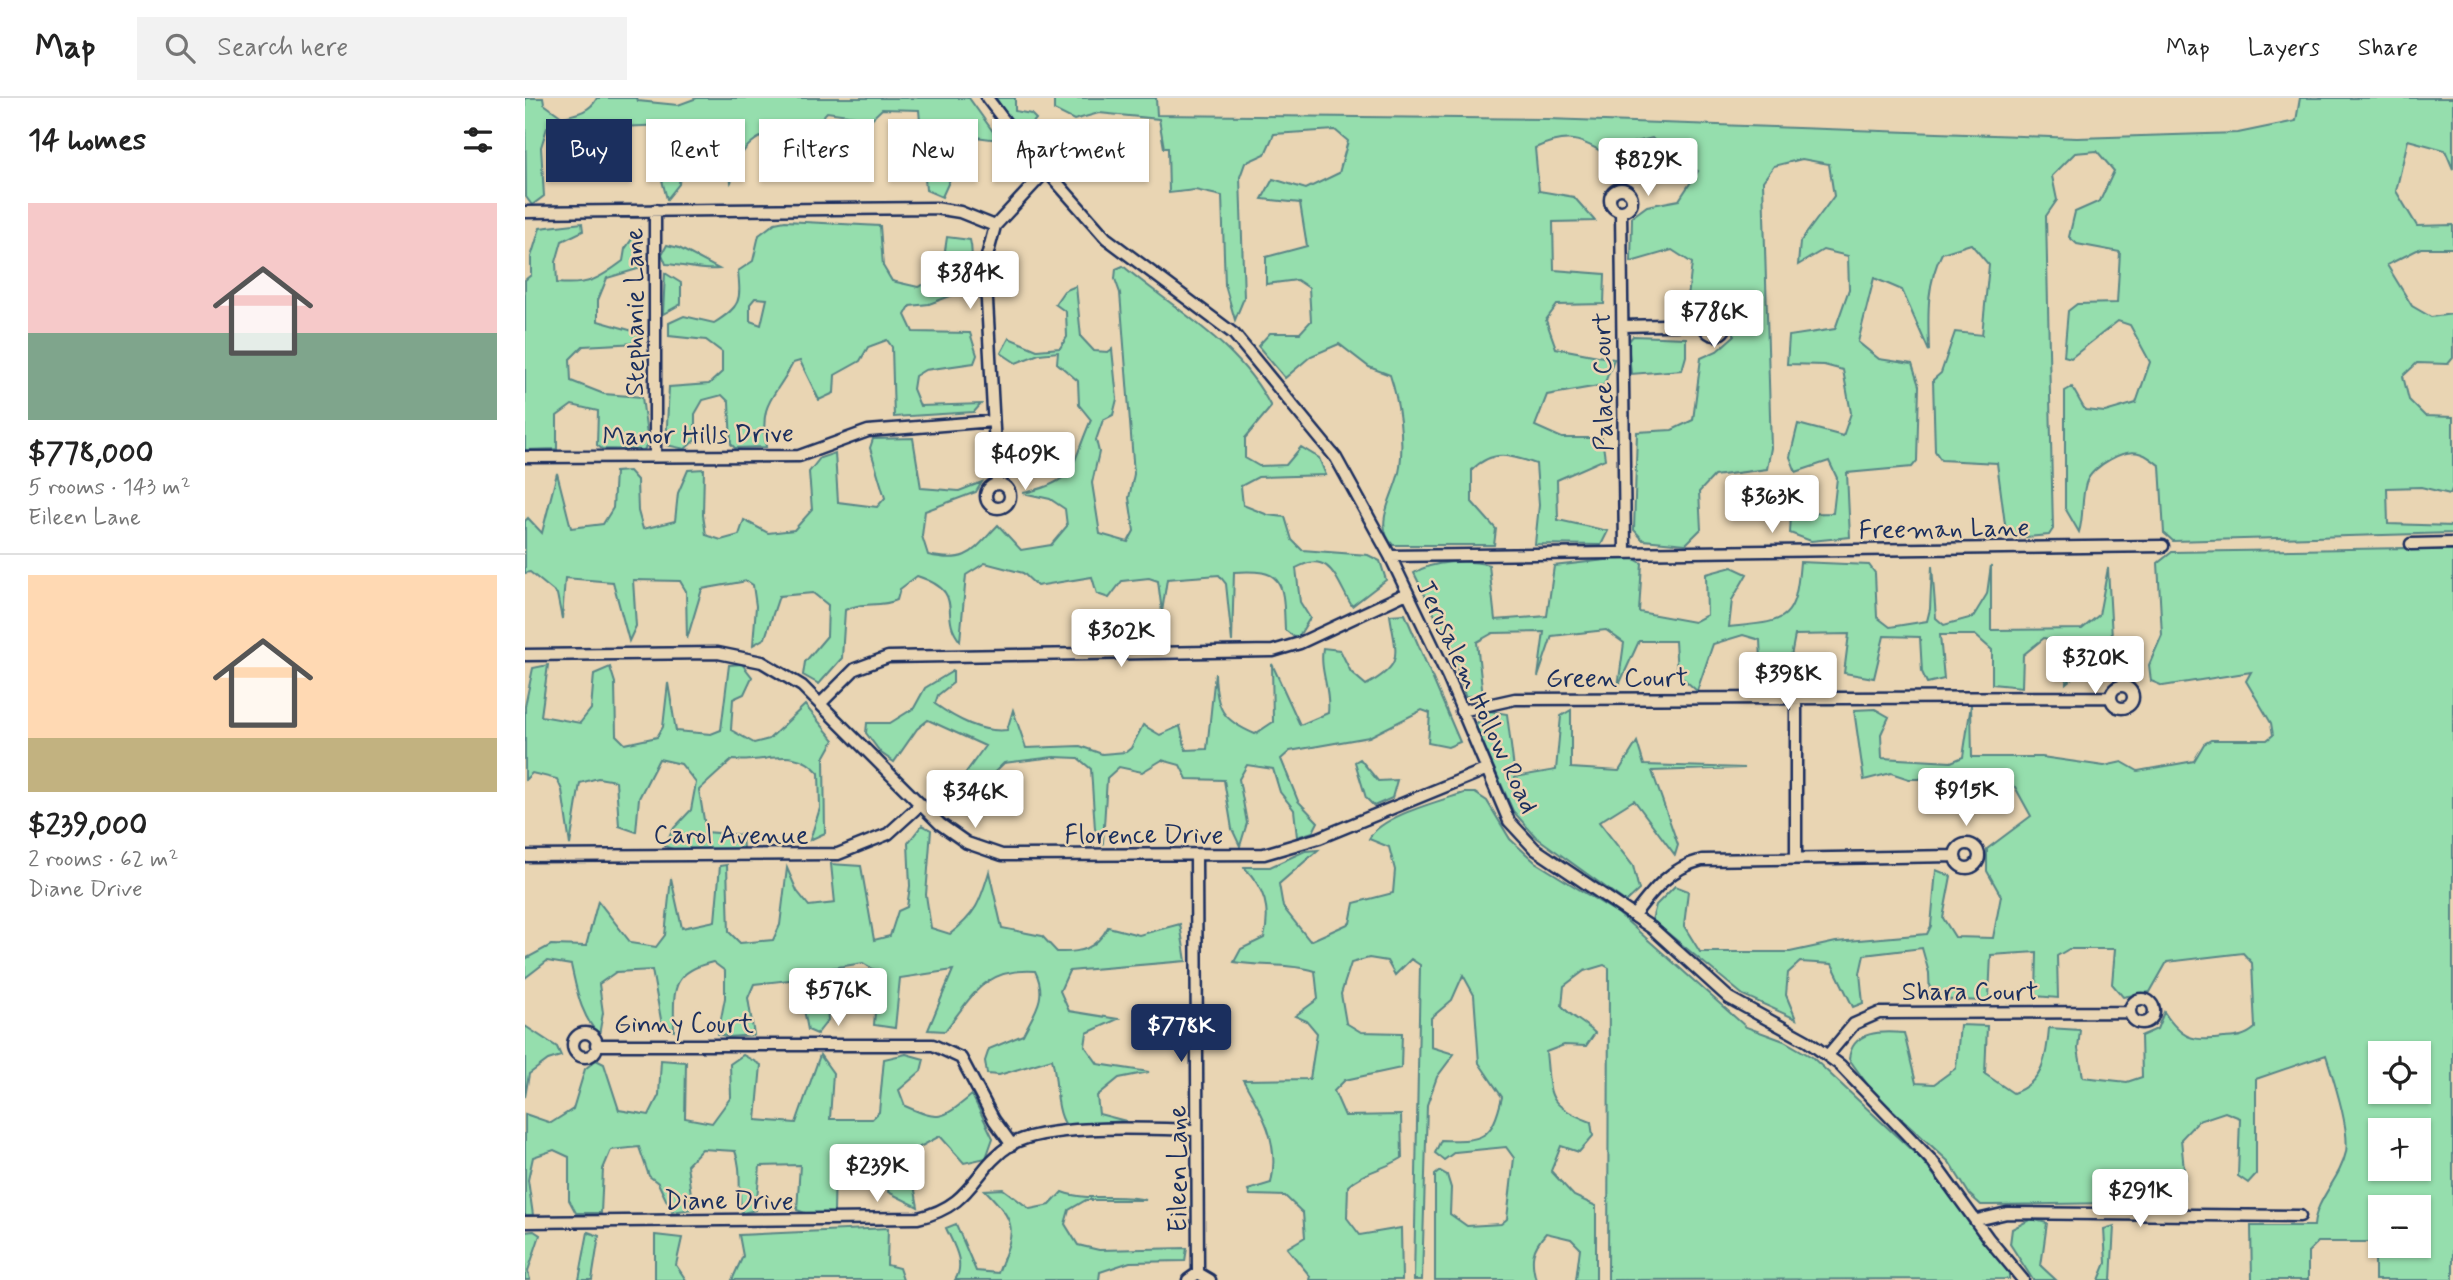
<!DOCTYPE html>
<html lang="en">
<head>
<meta charset="utf-8">
<style>
  :root { --surface:#fff; --page:#f2f2f2; --text:#222; --muted:#767676; --line:#e0e0e0; --accent:#1b2f5e }
  body { margin:0; font-family:Mynerve,sans-serif; background:var(--page); color:var(--text); height:100vh; display:flex; flex-direction:column; font-size:26px; white-space:nowrap }
  * { box-sizing:border-box; margin:0 }
  p { font-size:23px; color:var(--muted) }
  .icon { flex:none; width:38px; height:38px; fill:none; stroke:currentColor; stroke-width:2; stroke-linecap:round; stroke-linejoin:round }
  .map { position:relative; flex:1; overflow:hidden }
  .details { display:flex; flex-direction:column; background:var(--surface); width:525px }
  .details>* { flex:none }
  .banner { position:absolute; left:21px; top:21px; width:665px; height:63px; display:flex; gap:14px }
  .fabs { position:absolute; left:1843px; top:943px; display:grid; gap:14px }
  .fabs a { display:grid; place-items:center; width:63px; height:63px; border-radius:0px; background:var(--surface); box-shadow:0 2px 5px #0004; font-size:35px }
  .price { position:absolute; translate:-50% -60px; padding:0 16px; border-radius:7px; background:#fff; color:#222; font-size:23px; line-height:46px; filter:drop-shadow(0 2px 4px #0008) }
  .price::after { content:''; position:absolute; left:50%; top:42px; width:21px; height:16px; margin-left:-10px; background:inherit; clip-path:polygon(0 0,100% 0,50% 100%) }
  .price.current { background:var(--accent); color:#fff }
  ul { padding:0; list-style:none }
  li { display:grid; align-content:center; gap:14px; height:371px; padding:0 28px }
  li+li { border-top:2px solid var(--line) }
  li span { display:grid; place-items:center; height:217px; border-radius:0px; color:#555 }
  li>.icon { margin-inline-start:auto }
  span .icon { width:126px; height:126px; fill:#fffc; stroke-width:1 }
  li b { font-size:30px }
  h2 { display:flex; justify-content:space-between; align-items:center; height:84px; padding:0 28px; font-size:30px }
  .tag { padding:0 24px; border-radius:0px; background:var(--surface); box-shadow:0 2px 5px #0004; font-size:24px; line-height:63px }
  .tag.current { background:var(--accent); color:#fff }
  header { display:flex; align-items:center; gap:42px; box-sizing:border-box; height:98px; padding:0 35px; background:var(--surface); border-bottom:2px solid var(--line) }
  header strong { font-size:33px }
  nav { display:flex; gap:38px; margin-inline-start:auto; font-size:24px }
  .search { width:490px; height:63px; background:var(--page); display:flex; align-items:center; gap:18px; box-sizing:border-box; padding:0 24px; border-radius:0px; color:var(--muted); font-size:26px }
  main { display:flex; flex:1; min-height:0 }
  .map>svg:first-child { display:block }
</style>
</head>
<body>
<header>
<strong>Map</strong>
<div class="search"><svg class="icon" aria-label="search" viewBox="0 0 24 24"><circle cx="10" cy="10" r="6"/><path d="M15 15l6 6"/></svg>Search here</div>
<nav><a>Map</a><a>Layers</a><a>Share</a></nav>
</header>
<main>
<section class="details">
<h2>14 homes<svg class="icon" aria-label="filters" viewBox="0 0 24 24"><path d="M4 7h16M4 17h16"/><circle cx="9" cy="7" r="2"/><circle cx="15" cy="17" r="2"/></svg></h2>
<ul>
<li><span style="background:linear-gradient(#f6c9c9 60%,#7fa58c 0)"><svg class="icon" aria-label="home" viewBox="0 0 24 24"><path d="M3 11l9-7 9 7M6 9v11h12V9"/></svg></span><div><b>$778,000</b><p>5 rooms · 143 m²</p><p>Eileen Lane</p></div></li>
<li><span style="background:linear-gradient(#ffd9b3 75%,#c2b280 0)"><svg class="icon" aria-label="home" viewBox="0 0 24 24"><path d="M3 11l9-7 9 7M6 9v11h12V9"/></svg></span><div><b>$239,000</b><p>2 rooms · 62 m²</p><p>Diane Drive</p></div></li>
</ul>
</section>
<div class="map">
<svg width="1928" height="1182" viewBox="0 0 1928 1182">
  <rect width="100%" height="100%" fill="#e9d5b3"/>
  <filter id="ink" filterUnits="userSpaceOnUse"><feTurbulence type="fractalNoise" baseFrequency=".0143" numOctaves="2"/><feDisplacementMap in="SourceGraphic" scale="14" xChannelSelector="R" yChannelSelector="G"/><feConvolveMatrix kernelMatrix="1 2 1 2 8 2 1 2 1" color-interpolation-filters="sRGB"/></filter>
  <g filter="url(#ink)">
    <!-- green -->
    <path fill="#95dead" stroke="#588686" stroke-width="2" fill-rule="evenodd" d="M0,0H18L19,6L37,19C51,16 65,14 72,0H112L113,3L153,7L172,0H444L474,42L435,37L424,55L427,77L417,99L401,92L394,12L357,11L337,30L330,18L302,14L290,27L282,49C263,27 232,32 216,57C212,65 210,76 206,84L201,50L170,35L157,52L154,86L142,101L133,67L142,27L93,29L79,81L77,29L22,30L16,49L19,98L7,107L1,99Z
      M471,0H490V13L506,16L511,21L501,33L490,29Z
      M529,0H631L632,17L1023,21L1552,40L1713,35L1771,23L1775,0H1928V71L1920,52L1883,42L1871,93L1892,128L1928,127V150H1896L1862,167L1887,208L1906,219L1928,216V260L1923,266L1892,265L1878,278L1884,302L1900,318L1928,319V389L1925,396L1896,389L1862,390L1863,426L1928,428V435L1648,443L1639,435L1635,368C1630,364 1623,358 1617,356C1600,349 1567,368 1561,385C1556,401 1559,418 1554,434L1540,410V293L1547,289L1560,312L1580,314L1611,305L1625,264L1605,227L1593,223L1546,260L1539,258L1543,213L1552,206L1592,205L1595,154L1552,146L1544,139L1550,114L1575,103L1589,73L1572,53L1550,55L1527,78L1532,102L1521,118L1528,431L1524,437L1490,440L1481,434L1472,365L1416,362L1410,353L1408,282L1416,275L1430,234L1457,237L1464,167L1446,146L1417,155C1401,186 1403,218 1404,253L1377,192L1349,180L1333,244L1354,261L1387,266L1394,288L1392,363L1387,369L1322,375L1325,439L1286,443L1265,435L1266,416L1308,415L1312,380L1304,363L1271,374L1265,359L1273,326L1318,338L1326,315L1318,272L1299,267L1262,266L1264,238L1310,231L1324,191L1323,158L1298,152L1273,167L1275,144L1309,98L1304,66L1277,61L1249,68L1238,83L1246,350L1242,371L1189,378L1174,394L1176,431L1161,446L1118,442L1109,432L1112,334L1147,332L1168,322L1176,260L1192,253L1209,238V212L1188,205L1162,208L1167,165L1147,152L1106,164L1107,119L1122,108L1154,102L1173,73L1140,53L1127,40L1107,45L1086,59C1055,41 1044,35 1010,50L1014,93L1049,99L1070,123L1028,124L1029,172L1080,176L1079,206L1032,207L1021,222L1031,250L1089,261L1079,287L1022,297L1010,328L1037,340H1077L1080,361L1032,382L1033,422L1083,433L1076,447L1010,446L1014,407L1011,366C986,357 967,351 947,372V404L971,431L969,447H868C846,425 872,394 875,369C879,340 874,304 865,277L844,269L814,246L786,258L760,280L733,248L745,235H775L786,223L784,190L772,182L741,186V159L782,148L775,105L737,101L748,81L781,91L814,75L823,43L810,32L749,36L740,56L720,65L715,79L719,200L710,222L700,187L697,98L670,92L644,95L643,50H639L634,21L574,15L549,22L529,12Z
      M260,123L355,128L358,168L367,183L393,189L416,180L422,139L445,142C450,160 442,173 444,191L404,206L385,208L380,217L388,234L445,235L452,257L449,265L400,272L390,278L388,291L395,308L456,306L449,314L369,319L367,249L362,242L343,249L335,263L310,277L309,295L294,302L275,263L268,265C249,302 234,302 241,349L210,350L206,346L204,304L197,297L178,302L170,316V342L160,351L141,347L144,289L184,286L197,274V254L181,242L144,238V225L159,218L189,225C216,208 216,203 213,173L228,163L234,137L250,125ZM230,200L242,201L236,227L225,223V206Z
      M57,125L58,133L37,143L31,164L32,185C63,188 74,181 98,163L100,151L114,131L116,170L82,180L73,202V223L115,235L113,245L58,248L45,261L46,283L79,296L117,299L123,345L119,352L77,351L72,347L73,313L47,307L32,318V351L0,352V182L6,177V159L15,130Z
      M142,147L154,150L194,171C176,173 160,167 141,166L137,156Z
      M598,168C650,212 715,246 746,309L720,340V360L734,368L761,367L776,349L794,360L801,377L733,379L716,388L718,407L743,417L760,419L767,442L777,452L843,457L855,463L861,482L827,508C812,485 806,450 771,470L775,504L785,520L772,541L760,532C758,486 761,470 709,474L707,544L701,486L694,477L642,481L637,514L633,483L624,480L597,483L584,500L572,496L567,479L512,488L498,475L460,465L441,477L435,543C412,516 444,495 392,478L375,491L372,502C354,510 337,503 320,512L317,560L294,586L278,577L280,564L302,538L303,507L288,495L254,498L240,540L228,547L231,508L228,487L222,483L177,491L162,541L161,493L155,483L108,482L111,528L104,543L88,484L40,480L37,521L32,496L5,474L0,475V423L3,420L17,435L32,375L46,430L78,426L88,410L90,374L104,373L112,382L113,413L118,431L150,423L153,395L163,372L179,371L178,417L181,437L196,442L214,437L219,422L243,435L269,432L287,412L284,374L295,360L310,355L313,404L352,409L360,400L345,350L348,341L388,340L396,390L434,393L457,384L451,394L400,413L397,438L403,457C443,466 447,454 473,427L496,452L526,447L542,428L540,411L525,401L498,395C554,383 545,368 566,322L554,307L553,283L532,265L533,254L514,256L491,265L476,255L484,240L512,252L535,250L542,239L541,214L530,206L539,193L551,188L556,239L569,253L583,254L587,251L592,301L588,317L578,322L571,342L574,354L567,385L575,436L603,444L609,433L604,400L609,376L595,195L590,181L591,171Z
      M140,175L156,185V206L138,216Z
      M1108,238L1161,240V258L1157,272L1106,276L1103,244Z
      M1881,450L1928,452V1182H1850V1156L1846,1144H1793L1783,1154V1182H1727L1726,1128H1789C1791,1100 1815,1082 1821,1054C1825,1030 1808,980 1801,957L1731,981V1076L1723,1085L1713,1078L1715,1020L1700,1014L1673,1023L1656,1041L1660,1081L1645,1104L1467,1107H1456L1445,1097L1424,1064L1347,993L1324,961C1327,932 1357,933 1379,935L1391,985L1409,986L1431,970L1435,927L1462,928L1460,976L1488,995C1518,985 1522,958 1524,930L1555,932L1553,951L1558,979L1602,984L1617,979L1616,938L1632,931L1639,914C1657,941 1667,944 1699,940C1711,939 1720,939 1730,930L1727,865L1718,855L1642,864L1625,894L1598,899L1587,886L1590,851H1544L1532,858L1533,900L1511,898L1512,854L1466,857L1464,899L1461,903L1405,901L1404,875L1397,850L1339,857L1335,875L1338,905L1328,909L1307,866L1275,864L1263,875L1261,897L1271,921L1218,897L1127,822L1131,807L1150,788L1163,793L1159,828L1175,854H1265L1311,844L1402,836L1406,828L1411,772L1426,778L1418,820L1430,839L1468,840L1476,798L1462,773V751L1506,718L1490,689L1473,686L1445,703L1440,686L1415,675L1394,681H1384L1366,675L1339,682L1329,612L1350,611L1364,619L1356,636L1357,660L1426,664L1438,659L1446,607L1447,659H1517L1579,668L1597,664L1613,673L1669,663L1679,646L1686,642H1742L1748,637L1746,625L1721,583L1726,574L1638,588L1626,583L1624,567L1637,537L1633,465L1647,454ZM1855,956H1894V994H1855ZM1855,1032H1894V1071H1855ZM1855,1110H1894V1148H1855Z
      M1106,459L1117,465L1114,514L1169,524L1182,517L1181,476L1207,469L1222,476L1207,502L1204,529C1261,523 1270,526 1275,464L1344,467L1350,475L1352,519L1365,529L1402,523L1405,511L1407,468L1411,520L1419,527L1448,519L1462,496L1466,467V532L1557,531L1574,517L1583,470L1587,539L1564,542L1556,573L1541,585L1543,546L1519,540L1498,557L1497,589L1467,586V552L1450,537H1415L1419,581L1402,585L1397,574L1395,539L1359,538L1349,580L1319,575L1324,536L1270,537L1261,585L1237,584L1235,542L1218,537L1188,546L1172,593L1152,575L1150,543H1114L1093,589L1099,545L1081,532L1027,538L1013,579L1019,534L968,535L952,544L958,599L940,598L926,550L889,475C907,463 943,461 964,467L970,522L1022,518L1029,468Z
      M880,516L935,644L923,649L903,645L905,615L897,612L844,639L765,653L756,661L773,703L793,724L788,734L772,739L769,712L755,694L748,671L722,667L714,681L722,725L715,748L707,731L699,682L662,681L655,667L637,662L617,674L594,669L582,680L578,744L570,731L566,671L553,660L529,659L479,665L438,705H428L437,680L460,648L403,622L392,631L369,664L356,655L341,635L342,625H365L389,610L400,590L428,573V585L413,597L410,606C431,621 456,635 482,632L488,612L501,650L555,648L577,656L601,654L606,650L618,627L635,637L655,628L661,652L682,651L690,575C691,611 697,622 730,636L748,624L747,566L775,627L803,615C806,591 794,573 798,550L815,552L826,574L841,587C880,566 871,557 865,517Z
      M217,566L227,579L219,596L208,601L206,632L229,645L244,641L280,607L309,642L299,660L300,735L285,742L295,710L294,675C268,646 242,666 207,662L174,692L181,734L217,737L218,751L160,755L139,748L149,730L166,712L171,685L156,666L134,661L114,700L111,734L94,728L91,683L73,680L55,685L45,747L37,692L32,681L7,675L0,682V608L8,570L23,567L16,618L55,625L66,611L69,576L85,569L90,585L91,637L100,646L132,639L138,629L143,585L151,633L186,636L196,632L204,567Z
      M1046,612V670L1094,673L1112,644L1119,667L1220,670L1127,673L1153,747L1150,757L1109,702L1074,724L1108,768L1114,792L1101,804L1011,739L988,713L950,627L964,613L982,616L990,679L1031,672L1036,618Z
      M835,661L853,683L872,682L867,700L849,708L841,700L830,664Z
      M939,695H950L962,703L985,741L1010,764L1094,816L1221,929L1259,943L1287,959L1396,1061L1484,1173V1181L1083,1182L1084,870L1079,867L1059,873L1039,888L1037,908C1047,920 1059,924 1070,935L1061,948L1039,947L1021,954C1026,998 1019,1006 1066,1024L1068,1038L1054,1054L1036,1048L1026,1073L1049,1098L1071,1108V1182H1051L1055,1150L1046,1141L1021,1135C1007,1151 1005,1161 1011,1182H910V1077L915,1073L922,1077L926,1090L925,1116L942,1128L976,1126L982,1121L989,1060L981,1049L930,1054L919,1062L910,1055L916,1042C958,1043 967,1042 977,999L954,965L949,897L938,877L927,902L906,920V949L929,956L912,979L902,1007L897,1182H889L895,867L886,861L870,877L862,863L844,860L826,865L816,896L821,925L836,934L877,935L876,970L820,982L809,993L820,1018L876,1017L877,1060C858,1072 839,1073 823,1088L822,1120L835,1137L876,1130L877,1182H784L785,1178L762,1150L780,1139L778,1115L760,1098L725,1097L723,1092L746,1085C755,1045 738,1016 718,982L785,981L792,935L782,923L770,918L793,901L790,873C763,865 737,869 709,864L716,851L739,840C746,811 740,791 719,769H745L780,753L793,752L754,786L758,809L785,843L825,825L829,805L868,795L870,772L864,749L844,741C855,718 915,703 939,695Z
      M397,727L406,732L401,797L406,830L425,836C451,816 455,804 464,774L477,830L517,838L532,854C556,855 571,851 583,829L614,837L655,826L661,863L544,873L535,893L544,913L593,921L562,935L560,948L573,966L624,974L594,980L572,998L574,1016L601,1023L541,1027C530,1012 533,982 527,961L474,977L462,976L460,963L464,951L498,937C510,913 523,899 510,873C459,870 448,897 420,933L403,932L428,872L375,880L370,930L349,927L353,874L338,865L307,870L301,896L303,922L292,936L283,932L273,881L229,886L223,900L229,937L204,939L193,936L200,900V873L188,864C144,874 149,894 149,933L137,927L127,872L91,874L74,886L78,915L74,937C55,916 52,893 46,867L22,863L0,880V861L26,847L61,848L73,803L106,845L131,849L140,837L146,780L157,830L190,823L195,768L202,767L204,834L215,845L248,842L255,827L262,770L272,793L284,808L310,805L306,766L336,768L349,842L365,838L373,813L382,809L385,788L383,745Z
      M0,928L32,949L36,958L23,962L4,976L0,999Z
      M381,956L399,961L396,973L374,992L380,1008C416,1024 417,1021 447,997L468,1040L461,1060L439,1065L415,1038L391,1051L386,1070L393,1109L363,1094L369,1055L333,1049L310,1066L309,1115H280L272,1112L275,1067L235,1068L231,1112L217,1115C212,1094 218,1072 210,1053L177,1051L162,1067L168,1111L147,1114L133,1085L124,1078L114,1049L86,1052L78,1071L76,1115H51L44,1102V1059L29,1052L8,1059L3,1082L8,1117H0V1016L26,1025L48,1011L60,971L71,962L79,966L94,1012L124,1017L134,997L136,962L161,964L160,1020L187,1025L206,999L205,966L218,957L236,967L231,1022L271,1025L295,957L308,975L305,1021H347L354,1014L359,961Z
      M478,1091L505,1111L525,1107L537,1094C564,1104 594,1095 621,1102H561L544,1112L540,1126L553,1147L574,1152L662,1150L660,1163L605,1164L575,1174L574,1182H430C441,1165 428,1146 421,1130L431,1126L451,1173L473,1175C490,1131 494,1127 460,1092Z
      M1506,1121L1522,1125L1516,1168L1531,1182H1508L1485,1146L1487,1131Z
      M1589,1128L1586,1182H1574L1581,1165L1579,1131Z
      M363,1130L362,1167L374,1170L378,1182H207L218,1158L214,1137Z
      M9,1133L15,1137L3,1173L5,1182H0V1134Z
      M63,1134L74,1138L67,1182H54Z
      M130,1137L157,1140L151,1167L161,1182H130Z"/>
    <g fill="none" stroke-linecap="round" stroke-linejoin="round">
      <!-- minor casing -->
      <g stroke="#1b2f5e" stroke-width="15">
        <path id="minor" d="M462,0L491,38L581,140L709,236L811,360L865,458L923,579L984,723L1010,751L1127,830L1204,900L1282,943L1315,967L1408,1064L1463,1140L1498,1182
          M1085 102a11 11 0 1 1 22 0a11 11 0 1 1-22 0Z
          M130,112V358
          M1096,113L1100,454
          M0,114L410,110L435,114L470,128
          M1179 226a11 11 0 1 1 22 0a11 11 0 1 1-22 0Z
          M1098,228L1179,226
          M0,359L274,358L343,333L468,323
          M472,386L460,166L470,128L521,73
          M461 398a12 12 0 1 1 24 0a12 12 0 1 1-24 0Z
          M1886,446L1928,445
          M865,458L1638,448
          M0,557L193,555L237,564L277,588L415,726L442,745L477,757L739,756L794,740L960,672
          M1586 599a11 11 0 1 1 22 0a11 11 0 1 1-22 0Z
          M1271,599V759
          M295,606L330,571L363,559L748,553L775,545L882,495
          M936,613L990,601L1586,599
          M1430 758a12 12 0 1 1 24 0a12 12 0 1 1-24 0Z
          M671,757L673,1175
          M0,758L313,756L363,736L396,706
          M1109,817C1128,792 1145,770 1177,762L1430,758
          M1605 913a12 12 0 1 1 24 0a12 12 0 1 1-24 0Z
          M48 947a12 12 0 1 1 24 0a12 12 0 1 1-24 0Z
          M71,947H408L436,960L469,1022L487,1047
          M1303,957L1329,926L1354,915L1605,914
          M1452,1122L1482,1115L1775,1118
          M0,1124L393,1120C450,1107 447,1071 487,1046C523,1025 629,1031 672,1032
          M673,1175L685,1182
          M663,1182L673,1175"/>
      </g>
      <!-- minor -->
      <use href="#minor" stroke="#e9d5b3" stroke-width="10"/>
    </g>
  </g>
  <g text-anchor="middle" stroke-width="5" stroke-linejoin="round" paint-order="stroke">
    <!-- street labels -->
    <g font-size="26" fill="#1b2f5e" stroke="#e9d5b3">
      <text transform="translate(109 214) rotate(-90)" y="9">Stephanie Lane</text>
      <text transform="translate(1077 284) rotate(-91)" y="9">Palace Court</text>
      <text transform="translate(173 336) rotate(-1)" y="9">Manor Hills Drive</text>
      <text transform="translate(1419 430) rotate(-1)" y="9">Freeman Lane</text>
      <text x="1092" y="588">Green Court</text>
      <text transform="translate(953 598) rotate(65)" y="9">Jerusalem Hollow Road</text>
      <text x="206" y="745">Carol Avenue</text>
      <text x="619" y="745">Florence Drive</text>
      <text x="1445" y="902">Shara Court</text>
      <text x="159" y="934">Ginny Court</text>
      <text transform="translate(652 1071) rotate(-90)" y="9">Eileen Lane</text>
      <text x="204" y="1111">Diane Drive</text>
    </g>
  </g>
</svg>
<div class="fabs">
<a><svg class="icon" aria-label="locate" viewBox="0 0 24 24"><circle cx="12" cy="12" r="6"/><path d="M12 2v4M12 18v4M2 12h4M18 12h4"/></svg></a>
<a>+</a>
<a>−</a>
</div>
<b class="price" style="left:1123px;top:100px">$829K</b>
<b class="price" style="left:445px;top:213px">$384K</b>
<b class="price" style="left:1189px;top:252px">$786K</b>
<b class="price" style="left:500px;top:394px">$409K</b>
<b class="price" style="left:1247px;top:437px">$363K</b>
<b class="price" style="left:596px;top:571px">$302K</b>
<b class="price" style="left:1570px;top:598px">$320K</b>
<b class="price" style="left:1263px;top:614px">$398K</b>
<b class="price" style="left:1441px;top:730px">$915K</b>
<b class="price" style="left:450px;top:732px">$346K</b>
<b class="price" style="left:313px;top:930px">$576K</b>
<b class="price current" style="left:656px;top:966px">$778K</b>
<b class="price" style="left:352px;top:1106px">$239K</b>
<b class="price" style="left:1615px;top:1131px">$291K</b>
<div class="banner">
<a class="tag current">Buy</a>
<a class="tag">Rent</a>
<a class="tag">Filters</a>
<a class="tag">New</a>
<a class="tag">Apartment</a>
</div>
</div>
</main>
</body>
</html>
